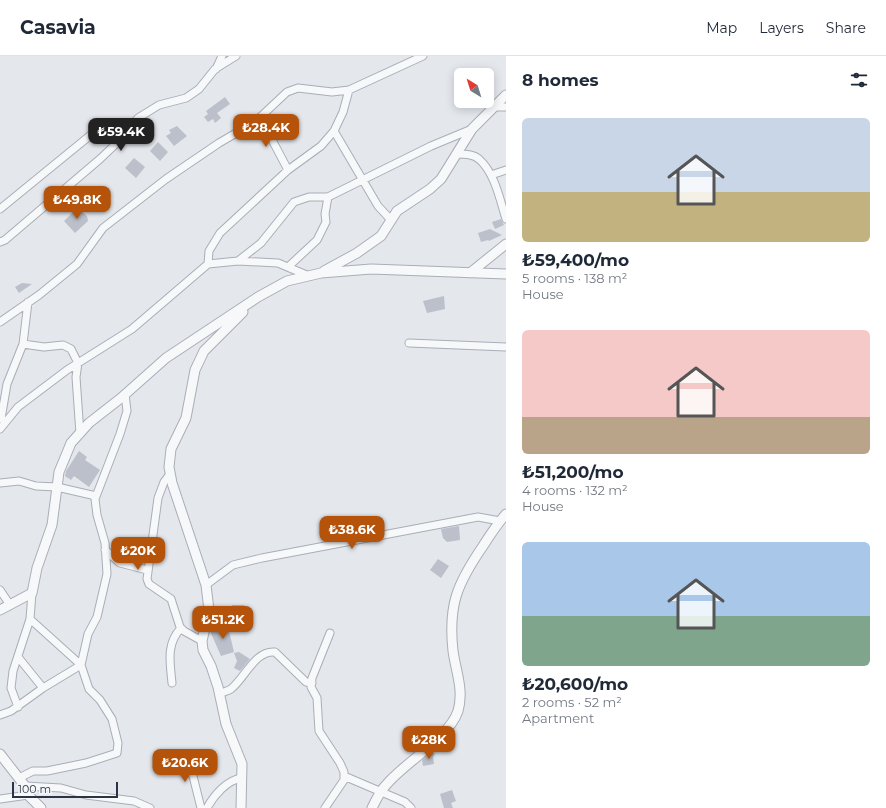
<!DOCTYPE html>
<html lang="en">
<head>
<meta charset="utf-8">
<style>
  :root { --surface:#fff; --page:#f2f2f3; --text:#1f2937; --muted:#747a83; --line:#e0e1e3; --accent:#b45309 }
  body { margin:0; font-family:Montserrat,sans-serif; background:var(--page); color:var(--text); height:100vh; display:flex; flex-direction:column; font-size:15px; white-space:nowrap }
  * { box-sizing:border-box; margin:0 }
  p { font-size:13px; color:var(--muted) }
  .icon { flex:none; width:22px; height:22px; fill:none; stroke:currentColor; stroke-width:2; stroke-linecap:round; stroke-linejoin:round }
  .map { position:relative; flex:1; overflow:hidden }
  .side { display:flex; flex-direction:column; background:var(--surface); width:380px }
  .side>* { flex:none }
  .needle { width:26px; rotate:322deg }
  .tools { position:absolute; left:454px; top:12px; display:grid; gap:8px }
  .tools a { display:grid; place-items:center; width:40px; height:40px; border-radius:6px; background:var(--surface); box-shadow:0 2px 10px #0003; font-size:20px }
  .scale { position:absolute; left:12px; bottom:10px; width:106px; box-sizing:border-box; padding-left:4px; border:2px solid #2b3445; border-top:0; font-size:11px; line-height:14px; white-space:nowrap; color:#2b3445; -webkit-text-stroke:3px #f4f6f9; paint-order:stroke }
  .price { position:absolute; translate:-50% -34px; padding:0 9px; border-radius:8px; background:var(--accent); color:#fff; font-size:13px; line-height:26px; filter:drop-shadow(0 1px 2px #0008) }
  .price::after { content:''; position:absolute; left:50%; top:24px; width:12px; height:9px; margin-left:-6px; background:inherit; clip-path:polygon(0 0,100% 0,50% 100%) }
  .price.on { background:#222; color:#fff }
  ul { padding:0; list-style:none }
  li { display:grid; align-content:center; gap:8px; height:212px; padding:0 16px }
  li span { display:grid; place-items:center; height:124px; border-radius:6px; color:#555 }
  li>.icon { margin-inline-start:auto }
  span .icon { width:72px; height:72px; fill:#fffc; stroke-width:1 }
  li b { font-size:17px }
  h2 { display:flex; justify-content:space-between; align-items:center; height:48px; padding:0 16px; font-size:17px }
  header { display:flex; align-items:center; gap:24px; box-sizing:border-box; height:56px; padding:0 20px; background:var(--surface); border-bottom:1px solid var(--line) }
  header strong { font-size:19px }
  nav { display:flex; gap:22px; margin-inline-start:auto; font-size:14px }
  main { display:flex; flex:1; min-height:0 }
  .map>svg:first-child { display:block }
</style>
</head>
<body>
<header>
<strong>Casavia</strong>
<nav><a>Map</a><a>Layers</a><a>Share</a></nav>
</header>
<main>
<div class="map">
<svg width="506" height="752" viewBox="0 0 506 752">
  <rect width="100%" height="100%" fill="#e4e7ec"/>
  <!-- building -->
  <path fill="#bbc0ca" d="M225,41L230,48L217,57L221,62L215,67L213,63L208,66L204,61L208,58L206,55Z
    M177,70L187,80L174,90L166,80L171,77L169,74Z
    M158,86L168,96L160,105L150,95Z
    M134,102L145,111L136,122L125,112Z
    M80,154L87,160L88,165L75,177L64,165L74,155Z
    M501,163L504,169L495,173L492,166Z
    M490,173L502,179L489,185L488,184L481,186L478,177Z
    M22,227L32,228L19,237L15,231Z
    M444,240L445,253L427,257L423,245Z
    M79,395L87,401L85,404L100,414L89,431L74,420L71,424L65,420L66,415Z
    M459,470L460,484L447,486L443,482L441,473Z
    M438,503L449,510L441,522L430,514Z
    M232,549H244L243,564L227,563L228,556H232Z
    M228,571L234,596L221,600L210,575L216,572Z
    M239,596L250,603L240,615L234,612L237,605L234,597Z
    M432,697H435L433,701L434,708L423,710L422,704Z
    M452,734L456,745L451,747L453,752H444L440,738Z"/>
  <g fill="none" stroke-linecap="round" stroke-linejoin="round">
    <!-- minor casing -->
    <g stroke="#a9aeb7" stroke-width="9">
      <path id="minor" d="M216,13L222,0
        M494,51H506
        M260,61L288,114
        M334,75L378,150L391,164
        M456,98C465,98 474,98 480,104C495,118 500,144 506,163
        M491,119L506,114
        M0,153L98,73H104L116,87
        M0,186L5,184L100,103L121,83L138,62L159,49L186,42L199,33L215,13L236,0
        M238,205L261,187L294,146L309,141H328L431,90L472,73
        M208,208L238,205L278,207L309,220
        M288,211L317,184L326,166L325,158L328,141
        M0,266L39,239L77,208L103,172L166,123L219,87L255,66L287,36L298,32L332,36L349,34L423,0
        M409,287L506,291
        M23,288L44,291L63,289L71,293L78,307L76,321L80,378
        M1,363L7,328L23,288L28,246
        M0,373L18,351L67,314L132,273L208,208L209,195L220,177L288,114L321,90L334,75L343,56L349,34
        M170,418L164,426L158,442L147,523L149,528L171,543L180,571L184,575L202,585
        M0,427L19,425L36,430L57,431L96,440
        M105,494L120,507L147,514
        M206,529L233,509L262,502L478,461L500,465
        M0,534L10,549
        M18,601L43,632
        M172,627C170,606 166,588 181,572
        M219,638C223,636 228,635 231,633C245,622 255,594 275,596L306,626L312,627
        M18,651L11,632L13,615L30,563L32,537
        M0,659L11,655L43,632L81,609L88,578L97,561L107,518L105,487L97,459L95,443L120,378L127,355L125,338
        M182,698L193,720L201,752
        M344,720L405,746L411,752
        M19,722L33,715H47L86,707L117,697L118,687L112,663L100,644L89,633L81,609L30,563
        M25,730L61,732L86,739L134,745L150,752
        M0,743L28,739
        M207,752C214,739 227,724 242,722
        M325,752L344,724V716L340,707L319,675L317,642L311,631L312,622L330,577"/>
    </g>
    <!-- tertiary casing -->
    <g stroke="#a9aeb7" stroke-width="11">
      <path id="tertiary" d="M324,215L357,197L381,180L397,155L430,133L441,123L472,73L506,39
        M470,217L506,188
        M0,554L32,537L37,512L52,469L59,416L71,387L89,367L121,342L166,302L258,241L287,225L321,217L371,213L506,218
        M0,698L25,730L28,739L41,752
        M241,752L242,708L226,668L218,631L211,610L203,594L202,585L209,554L206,529L172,427L169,411L171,393L186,362L195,314L204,295L243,256
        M372,752C376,744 380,735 386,729C405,706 449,682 458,655C464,634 456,616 453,595C448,549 457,528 483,490C490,479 497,468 506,458"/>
    </g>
    <!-- minor -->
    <use href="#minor" stroke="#f7f8fa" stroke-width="7"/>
    <!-- tertiary -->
    <use href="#tertiary" stroke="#f7f8fa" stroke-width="9"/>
  </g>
</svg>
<div class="tools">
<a><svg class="needle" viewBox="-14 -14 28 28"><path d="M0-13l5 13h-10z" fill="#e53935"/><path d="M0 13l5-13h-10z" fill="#747a83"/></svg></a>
</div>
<div class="scale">100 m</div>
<b class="price" style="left:266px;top:92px">₺28.4K</b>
<b class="price on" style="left:121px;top:96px">₺59.4K</b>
<b class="price" style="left:77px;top:164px">₺49.8K</b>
<b class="price" style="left:352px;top:494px">₺38.6K</b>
<b class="price" style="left:138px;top:515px">₺20K</b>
<b class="price" style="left:223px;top:584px">₺51.2K</b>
<b class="price" style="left:429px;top:704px">₺28K</b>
<b class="price" style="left:185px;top:727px">₺20.6K</b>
</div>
<section class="side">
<h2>8 homes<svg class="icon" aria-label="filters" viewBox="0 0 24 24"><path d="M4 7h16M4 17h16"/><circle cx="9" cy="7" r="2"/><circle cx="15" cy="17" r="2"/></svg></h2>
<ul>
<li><span style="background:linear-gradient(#c9d6e8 60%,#c2b280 0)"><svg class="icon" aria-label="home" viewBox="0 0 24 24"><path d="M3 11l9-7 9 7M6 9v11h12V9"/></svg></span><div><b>₺59,400/mo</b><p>5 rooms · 138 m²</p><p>House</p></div></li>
<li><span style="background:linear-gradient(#f6c9c9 70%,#b9a48a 0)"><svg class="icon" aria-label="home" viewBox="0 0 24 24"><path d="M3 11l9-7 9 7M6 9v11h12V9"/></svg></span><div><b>₺51,200/mo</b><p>4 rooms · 132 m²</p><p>House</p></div></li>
<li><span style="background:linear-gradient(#a9c7e8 60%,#7fa58c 0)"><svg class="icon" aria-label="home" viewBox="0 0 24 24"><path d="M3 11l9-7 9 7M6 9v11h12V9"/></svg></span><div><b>₺20,600/mo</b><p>2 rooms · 52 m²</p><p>Apartment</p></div></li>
</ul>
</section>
</main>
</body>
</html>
